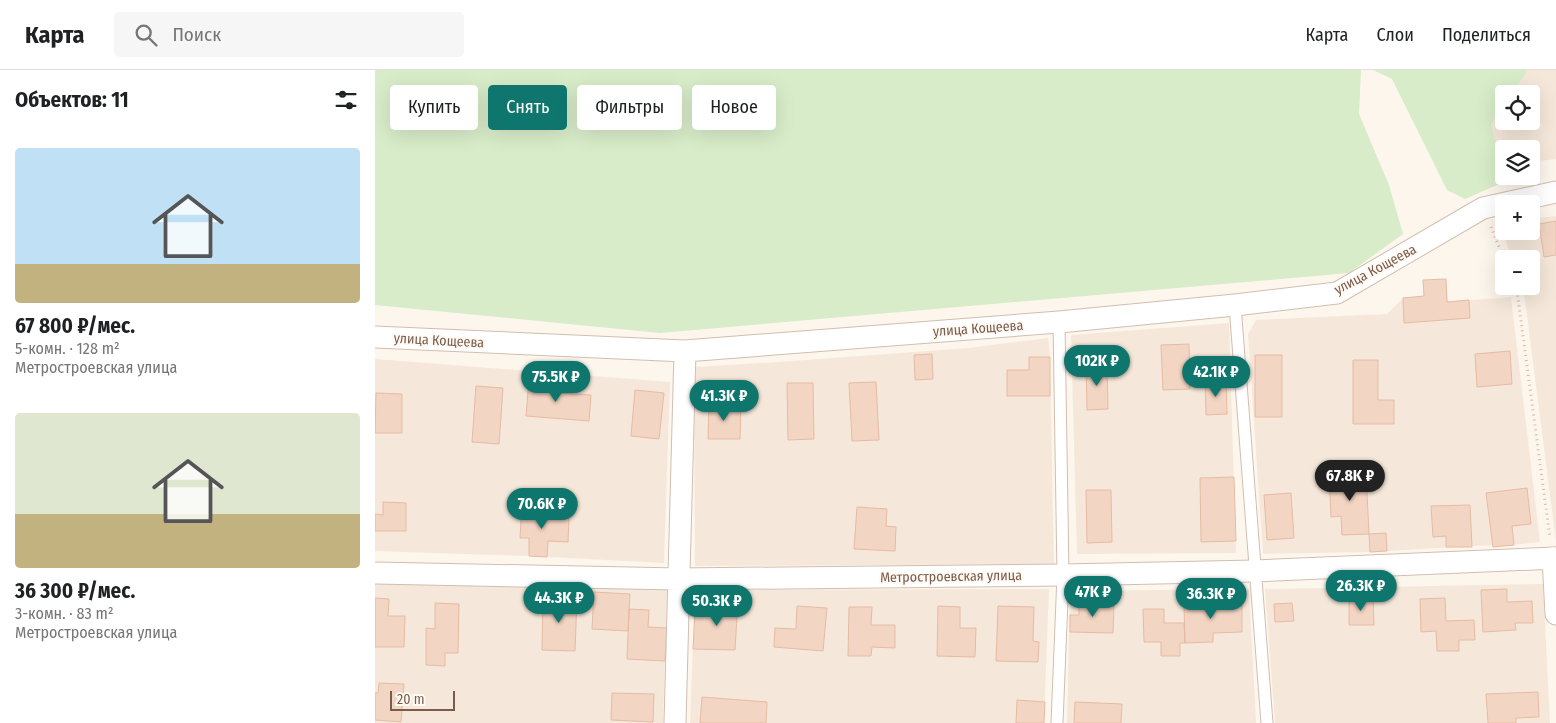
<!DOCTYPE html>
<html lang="ru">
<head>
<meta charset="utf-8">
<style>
  :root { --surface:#fff; --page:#f6f6f6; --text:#202124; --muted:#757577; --line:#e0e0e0; --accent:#0f766e }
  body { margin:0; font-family:"Fira Sans Condensed",sans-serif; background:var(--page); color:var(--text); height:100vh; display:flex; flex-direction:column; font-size:19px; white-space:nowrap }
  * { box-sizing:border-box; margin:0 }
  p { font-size:16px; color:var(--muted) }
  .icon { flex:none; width:28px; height:28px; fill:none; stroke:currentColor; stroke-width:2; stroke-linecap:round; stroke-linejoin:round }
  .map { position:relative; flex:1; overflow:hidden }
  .drawer { display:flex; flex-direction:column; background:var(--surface); width:375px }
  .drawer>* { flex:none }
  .guide { position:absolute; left:15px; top:15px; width:475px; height:45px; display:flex; gap:10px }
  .fabs { position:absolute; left:1120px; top:15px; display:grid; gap:10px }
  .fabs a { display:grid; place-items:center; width:45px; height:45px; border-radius:5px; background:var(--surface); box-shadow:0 5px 20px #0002; font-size:25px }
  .scale { position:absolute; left:15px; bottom:12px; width:65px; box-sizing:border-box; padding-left:5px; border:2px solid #7a5c4d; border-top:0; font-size:14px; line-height:18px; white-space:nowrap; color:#7a5c4d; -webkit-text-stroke:4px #fffaf3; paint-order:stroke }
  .price { position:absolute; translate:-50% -42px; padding:0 11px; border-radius:18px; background:var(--accent); color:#fff; font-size:16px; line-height:32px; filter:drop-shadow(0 1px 2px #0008) }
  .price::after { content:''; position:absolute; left:50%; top:30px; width:15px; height:11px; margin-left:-8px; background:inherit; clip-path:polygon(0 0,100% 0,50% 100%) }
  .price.on { background:#222; color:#fff }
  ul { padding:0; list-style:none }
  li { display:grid; align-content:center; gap:10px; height:265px; padding:0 15px }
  li span { display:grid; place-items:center; height:155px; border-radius:5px; color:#555 }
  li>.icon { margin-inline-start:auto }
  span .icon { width:90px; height:90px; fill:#fffc; stroke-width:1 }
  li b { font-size:21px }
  h2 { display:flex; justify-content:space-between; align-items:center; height:60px; padding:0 15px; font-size:21px }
  .tag { padding:0 18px; border-radius:5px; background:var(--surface); box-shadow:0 5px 20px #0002; font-size:18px; line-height:45px }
  .tag.on { background:var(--accent); color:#fff }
  header { display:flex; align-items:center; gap:30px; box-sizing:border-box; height:70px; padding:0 25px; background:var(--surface); border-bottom:1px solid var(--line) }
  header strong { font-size:24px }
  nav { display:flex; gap:28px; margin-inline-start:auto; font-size:18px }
  .search { width:350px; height:45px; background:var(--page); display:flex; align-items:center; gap:12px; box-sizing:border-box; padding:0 18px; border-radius:5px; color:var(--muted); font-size:19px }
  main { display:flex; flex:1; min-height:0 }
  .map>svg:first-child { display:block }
</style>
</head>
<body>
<header>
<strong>Карта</strong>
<div class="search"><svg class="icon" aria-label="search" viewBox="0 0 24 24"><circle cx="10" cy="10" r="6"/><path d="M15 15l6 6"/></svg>Поиск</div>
<nav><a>Карта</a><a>Слои</a><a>Поделиться</a></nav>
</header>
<main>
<section class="drawer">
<h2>Объектов: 11<svg class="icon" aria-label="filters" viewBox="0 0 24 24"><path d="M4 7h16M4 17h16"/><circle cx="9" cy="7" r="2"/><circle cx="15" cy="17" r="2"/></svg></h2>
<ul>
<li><span style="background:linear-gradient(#bfe0f5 75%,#c2b280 0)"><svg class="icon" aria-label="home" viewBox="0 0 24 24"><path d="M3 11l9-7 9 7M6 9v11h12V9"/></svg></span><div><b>67 800 ₽/мес.</b><p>5-комн. · 128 m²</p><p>Метростроевская улица</p></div></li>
<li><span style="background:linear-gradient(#dfe7d0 65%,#c2b280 0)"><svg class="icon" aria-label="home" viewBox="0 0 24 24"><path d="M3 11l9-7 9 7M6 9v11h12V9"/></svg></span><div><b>36 300 ₽/мес.</b><p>3-комн. · 83 m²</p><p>Метростроевская улица</p></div></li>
</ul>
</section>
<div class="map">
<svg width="1181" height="653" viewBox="0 0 1181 653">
  <rect width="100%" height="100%" fill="#fdf6ec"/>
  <!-- residential -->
  <path fill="#f5e8da" d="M1153,0H1181V89L1156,92V79H1129V96L1125,97L1116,54L1129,36V51H1156V24H1137Z
    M1181,146V472L1150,230L1146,216H1156V189H1137L1125,153H1129V161H1156V149Z
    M1071,209L1073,232L1136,227L1165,472L1118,477L1117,475L995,482L888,484L873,264L881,250L1012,244L1028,228L1049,226L1048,210Z
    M854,253L861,483L702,484L696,265Z
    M673,268L675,287L679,494L320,496L319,297L403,292L593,278Z
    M0,289L295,312L289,493L154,486L0,481Z
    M0,514L292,519L288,653H0Z
    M1168,514L1175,653H900L890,519Z
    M674,519L669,653H315L320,520Z
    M874,519L881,653H692L695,521Z"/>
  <!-- green -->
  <path fill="#d8ecc9" d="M0,0H986L984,44L1014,115L1028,164L974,203L285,263L0,235Z
    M998,0H1153L1137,24H1129V36L1116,54L1129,112L1090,129L1072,120L1017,9Z"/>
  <!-- building -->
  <path fill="#f3d5c3" stroke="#e6bba3" d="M1181,151V185L1169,187L1164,154Z
    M1071,209L1072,232L1094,230L1095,248L1029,253L1028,228L1049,226L1048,210Z
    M814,274L815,319L788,320L786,275Z
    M1135,281L1137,314L1102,317L1100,284Z
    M557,284L558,309L540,310L539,285Z
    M880,285H907V347H880Z
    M654,287H675V326H632V300H654Z
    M978,290H1003V330H1019V354H978Z
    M711,294H732L733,339L712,340Z
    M154,310L183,312L182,323L216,325L214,351L151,346Z
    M851,310L852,344L831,345L830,311Z
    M501,312L504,370L477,371L474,313Z
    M412,313H438L439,369L413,370Z
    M101,316L128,318L124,374L97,372Z
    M260,320L289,323L284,369L256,366Z
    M1,323L27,324V363H0Z
    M334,335H366L365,369H333Z
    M991,402L994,464L967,465L966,446L956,447L954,404Z
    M859,407L861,471L826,472L825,408Z
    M1152,418L1156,454L1137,456L1139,475L1118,477L1111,423Z
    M711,420H736L737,472L712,473Z
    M916,423L919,468L892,470L889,425Z
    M8,432L31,433V461H0V444L8,445Z
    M147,432L160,433V447L194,448L193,472L173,471L172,487L154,486V468H145Z
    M1095,435L1097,477H1071V466L1058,467L1056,436Z
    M482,437L512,439L511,456L521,457L520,481L479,479Z
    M1011,463L1012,481L995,482L994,464Z
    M1132,519V532L1157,531L1158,553H1140L1141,560L1108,562L1106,520Z
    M219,522L255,524L253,561L217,559Z
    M168,527L202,528L200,581L167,580Z
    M0,528L14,529L13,546H30L29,577H0Z
    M820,528H839V536L867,535V562L838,563V572L810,573L809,536H820Z
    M998,528L999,555H974V529Z
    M1070,528L1071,551L1099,550L1100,570H1084V581H1062L1061,561L1046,562L1045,529Z
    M342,529L363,530L360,580L318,579L320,541L341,542Z
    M704,532L739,533L738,563L695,562V545H704Z
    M60,533L84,534L83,583H70V596L51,595V558L60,559Z
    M917,533L919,551L900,552L899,534Z
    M422,536L452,538L448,581L399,577L400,558L421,559Z
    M563,536L585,537V558H601L600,587L562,586Z
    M623,536L659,537L658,571L664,572L663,592L621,591Z
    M474,537H497L496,555H520V578L497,577L496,586H473Z
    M254,539L274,540L273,557L292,558L290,591L252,589Z
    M768,539H789V553H809L810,573H805V586H786V572H769Z
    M4,613L29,614L26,652L0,650V623H3Z
    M1163,622L1164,647L1141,648V653H1113L1111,624Z
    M237,623L279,624L278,652L236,650Z
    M327,627L392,632L391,653H325Z
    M642,630L670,632L669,653H641Z
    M700,632L747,634L746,653H699Z"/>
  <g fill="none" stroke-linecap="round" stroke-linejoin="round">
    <!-- service casing -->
    <g stroke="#d1beb0" stroke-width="13">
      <path id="service" d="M860,235L892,653
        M682,653L688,505L684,252"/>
    </g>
    <!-- minor casing -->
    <g stroke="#d1beb0" stroke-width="23">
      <path id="minor" d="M0,267L310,281L684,252L860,235L962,223L1108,138L1181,122
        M1178,488L1181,544
        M0,503L304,509L688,505L879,501L1181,488
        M300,653L310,281"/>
    </g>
    <!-- path -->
    <path stroke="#d9b8a5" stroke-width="3" stroke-dasharray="1 4" stroke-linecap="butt" d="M1116,157L1129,189
      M1140,216L1142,221L1175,468"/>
    <!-- service -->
    <use href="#service" stroke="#fff" stroke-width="11"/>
    <!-- minor -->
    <use href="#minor" stroke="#fff" stroke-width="21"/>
  </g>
  <g text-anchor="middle" stroke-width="4" stroke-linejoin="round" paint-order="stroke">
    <!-- street labels -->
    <g font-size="14" fill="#7a5c4d" stroke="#fffaf3">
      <text transform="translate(1000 199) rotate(-28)" y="5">улица Кощеева</text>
      <text transform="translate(603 258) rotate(-4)" y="5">улица Кощеева</text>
      <text transform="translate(64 270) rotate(3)" y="5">улица Кощеева</text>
      <text transform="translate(576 506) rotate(-1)" y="5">Метростроевская улица</text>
    </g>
  </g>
</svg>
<div class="fabs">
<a><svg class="icon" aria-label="locate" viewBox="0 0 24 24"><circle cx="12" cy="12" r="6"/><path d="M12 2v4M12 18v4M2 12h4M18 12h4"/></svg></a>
<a><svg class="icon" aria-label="layers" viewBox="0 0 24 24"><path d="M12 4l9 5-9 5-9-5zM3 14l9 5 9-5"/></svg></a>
<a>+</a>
<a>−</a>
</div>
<div class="scale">20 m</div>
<b class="price" style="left:722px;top:317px">102K ₽</b>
<b class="price" style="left:841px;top:328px">42.1K ₽</b>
<b class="price" style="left:181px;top:333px">75.5K ₽</b>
<b class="price" style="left:349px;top:352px">41.3K ₽</b>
<b class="price on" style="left:975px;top:432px">67.8K ₽</b>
<b class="price" style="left:167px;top:460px">70.6K ₽</b>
<b class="price" style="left:986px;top:542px">26.3K ₽</b>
<b class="price" style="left:718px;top:548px">47K ₽</b>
<b class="price" style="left:836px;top:550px">36.3K ₽</b>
<b class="price" style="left:184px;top:554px">44.3K ₽</b>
<b class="price" style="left:342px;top:557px">50.3K ₽</b>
<div class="guide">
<a class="tag">Купить</a>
<a class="tag on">Снять</a>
<a class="tag">Фильтры</a>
<a class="tag">Новое</a>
</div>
</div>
</main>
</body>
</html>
